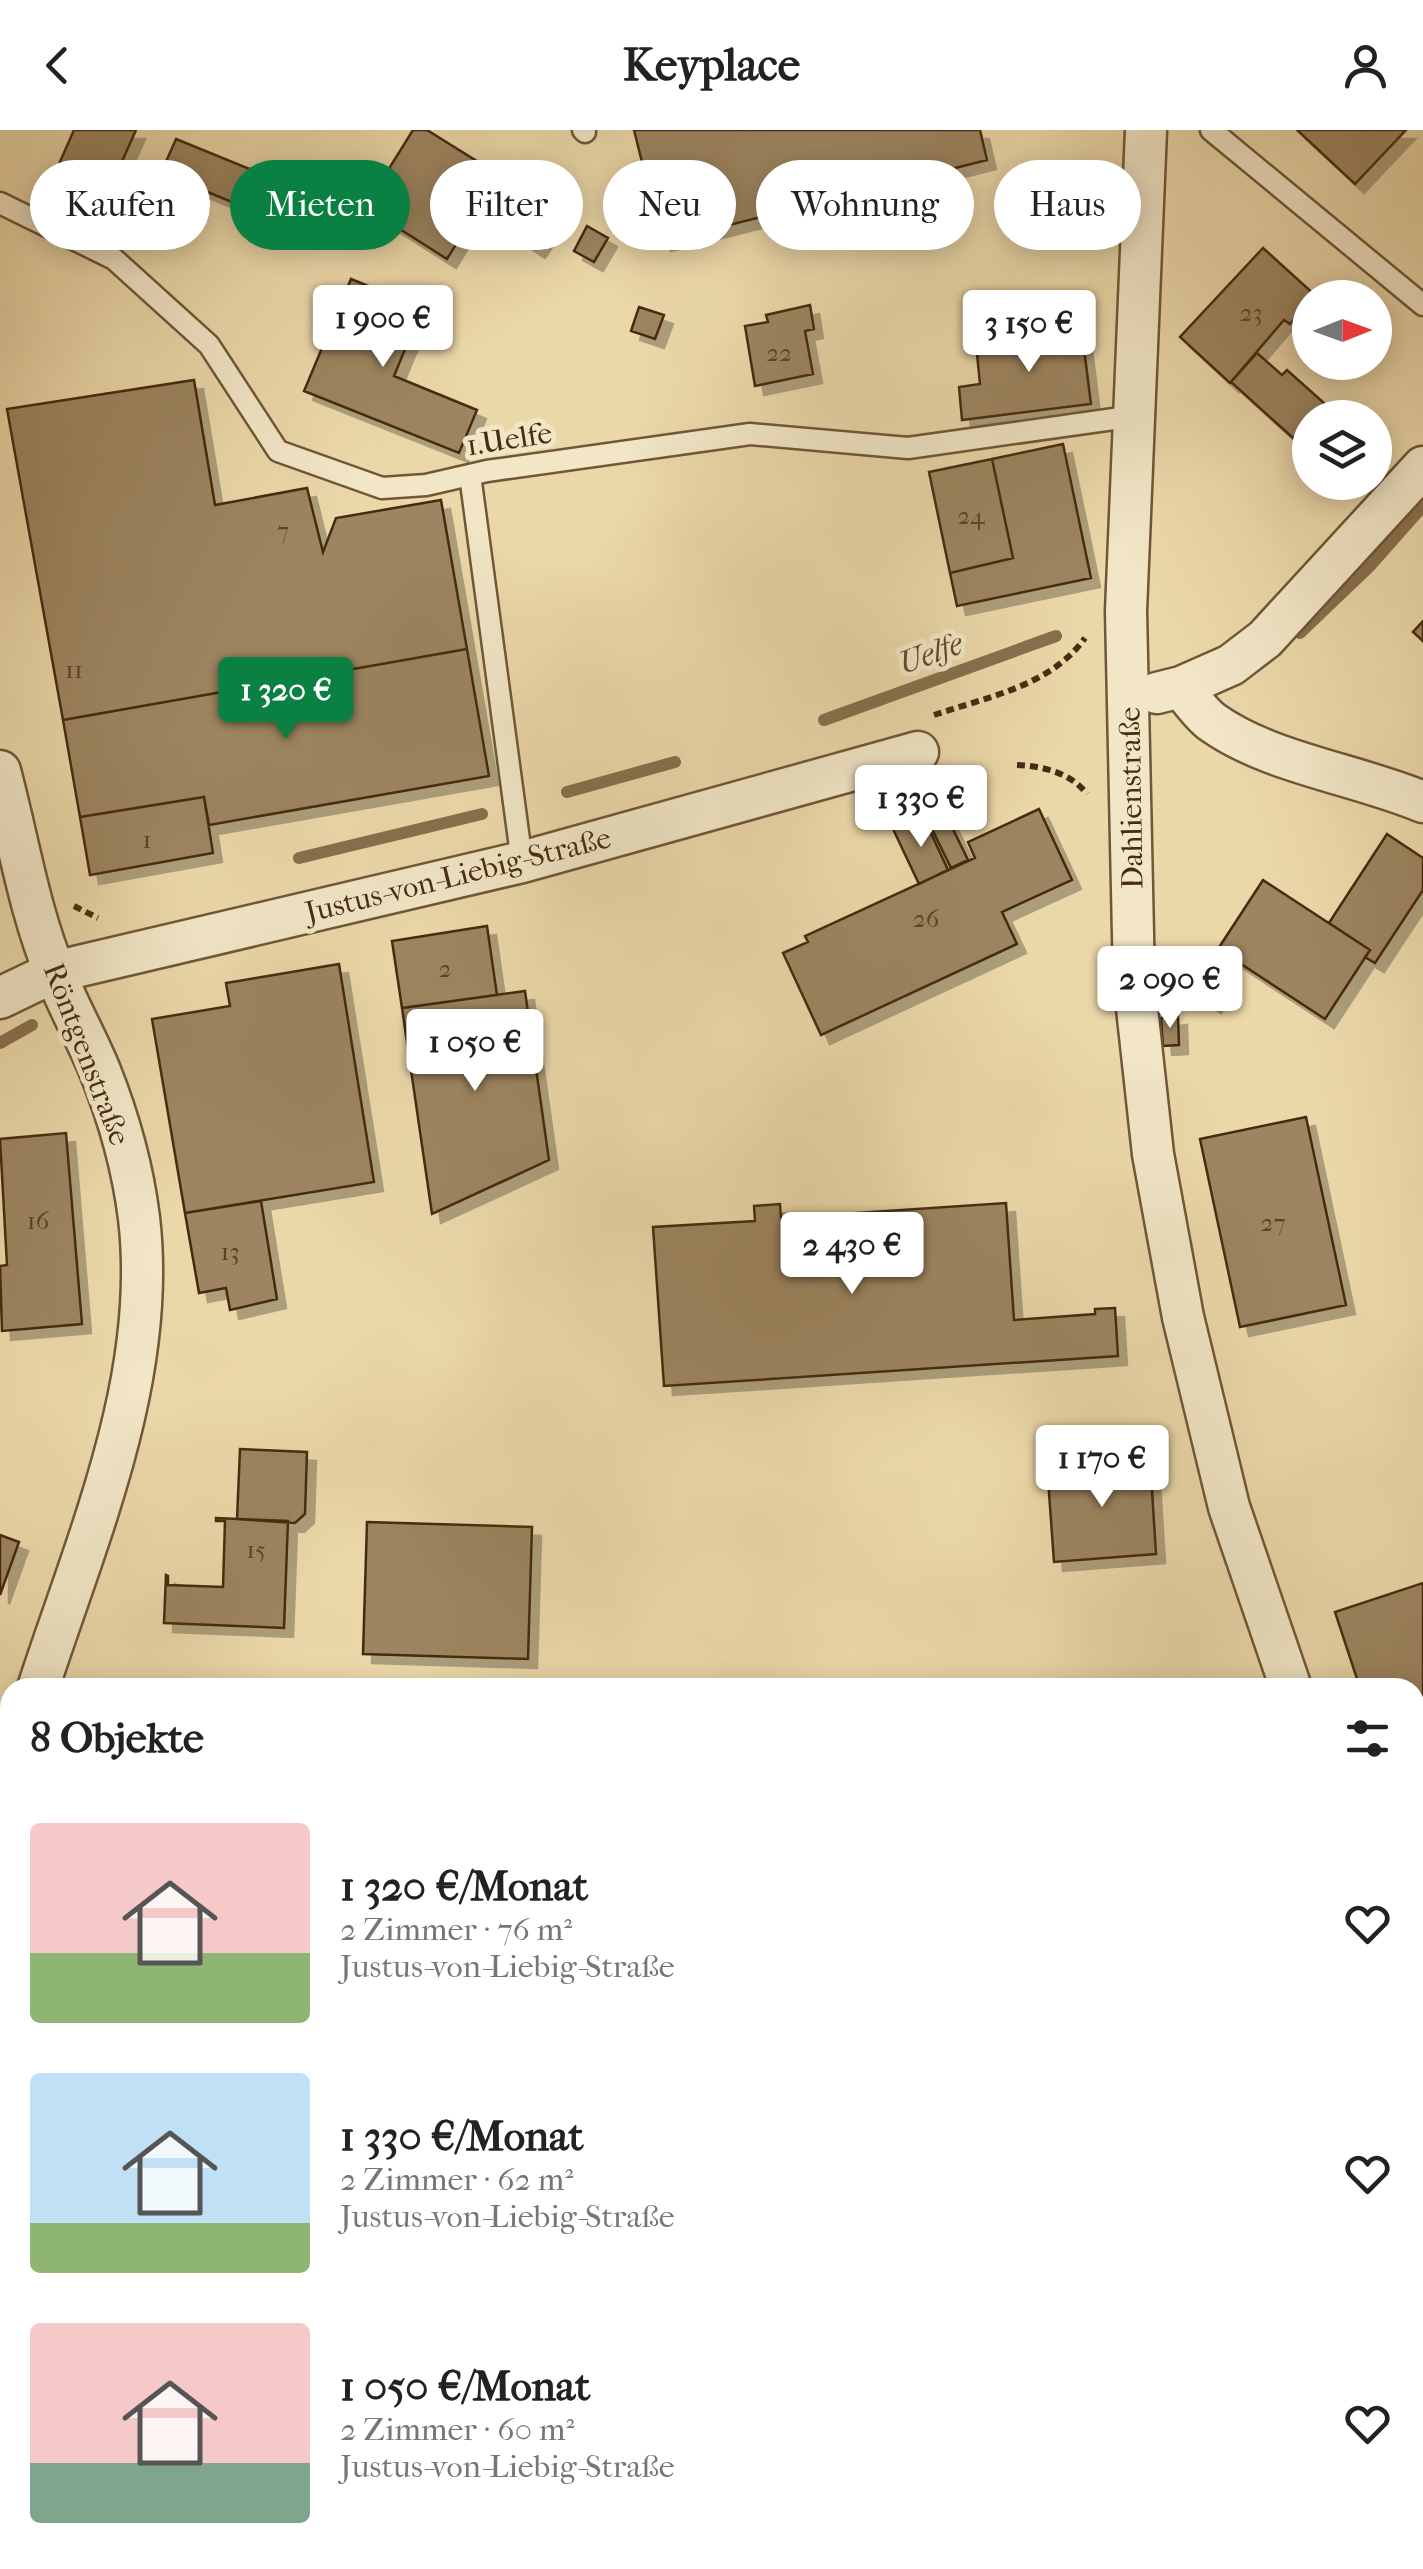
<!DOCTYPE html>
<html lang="de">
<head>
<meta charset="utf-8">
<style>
  :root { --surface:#fff; --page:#f6f6f6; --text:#222; --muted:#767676; --accent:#0b8043 }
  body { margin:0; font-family:"IM FELL French Canon",serif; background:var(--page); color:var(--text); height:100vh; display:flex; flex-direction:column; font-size:38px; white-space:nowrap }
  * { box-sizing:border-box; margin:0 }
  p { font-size:32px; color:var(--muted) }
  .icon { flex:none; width:55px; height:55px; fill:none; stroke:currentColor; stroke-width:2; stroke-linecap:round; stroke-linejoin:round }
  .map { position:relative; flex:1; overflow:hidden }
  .side { position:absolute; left:0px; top:1548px; width:1425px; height:892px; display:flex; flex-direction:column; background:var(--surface); border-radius:30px 30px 0 0; box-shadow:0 5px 25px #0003 }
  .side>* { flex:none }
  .hud { position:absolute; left:30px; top:30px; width:1365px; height:90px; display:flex; gap:20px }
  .needle { width:65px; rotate:89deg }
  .controls { position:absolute; left:1292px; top:150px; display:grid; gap:20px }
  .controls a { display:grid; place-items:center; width:100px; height:100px; border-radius:50%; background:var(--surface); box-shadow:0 5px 25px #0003; font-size:50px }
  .price { position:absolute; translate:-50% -85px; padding:0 22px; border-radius:10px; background:#fff; color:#222; font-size:32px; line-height:65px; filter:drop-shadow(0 2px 5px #0008) }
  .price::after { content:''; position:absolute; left:50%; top:60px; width:30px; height:22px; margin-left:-15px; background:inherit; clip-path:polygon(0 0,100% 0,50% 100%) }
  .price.current { background:var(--accent); color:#fff }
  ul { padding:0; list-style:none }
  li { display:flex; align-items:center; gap:30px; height:250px; padding:0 30px }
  li span { display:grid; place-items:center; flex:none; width:280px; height:200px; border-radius:10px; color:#555 }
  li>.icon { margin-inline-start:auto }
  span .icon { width:120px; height:120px; fill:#fffc; stroke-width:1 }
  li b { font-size:42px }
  h2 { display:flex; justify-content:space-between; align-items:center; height:120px; padding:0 30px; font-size:42px }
  .tag { padding:0 35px; border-radius:45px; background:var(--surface); box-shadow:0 5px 25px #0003; font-size:35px; line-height:90px }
  .tag.current { background:var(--accent); color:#fff }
  header { display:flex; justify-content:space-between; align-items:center; height:130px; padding:0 30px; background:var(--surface); font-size:45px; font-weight:800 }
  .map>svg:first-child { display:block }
</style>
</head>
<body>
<header><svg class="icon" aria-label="back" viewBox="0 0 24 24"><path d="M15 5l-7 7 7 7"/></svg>Keyplace<svg class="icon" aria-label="person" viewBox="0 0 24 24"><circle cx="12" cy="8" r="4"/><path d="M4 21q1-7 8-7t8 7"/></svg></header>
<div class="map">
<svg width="1423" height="2439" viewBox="0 0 1423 2439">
  <defs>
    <filter id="shadow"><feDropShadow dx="9" dy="9" stdDeviation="0" flood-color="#0004"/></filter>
  </defs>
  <rect width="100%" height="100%" fill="#ebd8a9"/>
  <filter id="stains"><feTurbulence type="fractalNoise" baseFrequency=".002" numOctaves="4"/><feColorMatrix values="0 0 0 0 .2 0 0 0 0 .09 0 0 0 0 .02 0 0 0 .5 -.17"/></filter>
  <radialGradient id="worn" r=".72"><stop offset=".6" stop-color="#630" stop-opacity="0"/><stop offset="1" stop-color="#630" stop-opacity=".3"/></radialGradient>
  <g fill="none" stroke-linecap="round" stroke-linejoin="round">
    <!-- stream -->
    <path stroke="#87704d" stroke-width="12" d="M1300,503L1369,437L1423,376
      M824,590L1056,506
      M567,662L675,632
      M299,728L482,684
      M0,913L32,895"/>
  </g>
  <!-- building -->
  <path fill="#9c8560" stroke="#462c11" stroke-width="2.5" filter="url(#shadow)" d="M74,0H136L107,65L55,43Z
    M413,0H427L499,45L447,129L365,77Z
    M634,0H980L987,30L662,112Z
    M1297,0H1406L1355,54Z
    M176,9L335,74L320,108L161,43Z
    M530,56L563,78L536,119L503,97Z
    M587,96L608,108L594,132L574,121Z
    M1263,118L1316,166L1310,168V172L1290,194L1284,190L1230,253L1180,207Z
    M351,149L422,178L394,246L477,280L459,323L304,261Z
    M810,175L814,199L805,201L813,244L755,256L745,196L768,192L766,185Z
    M639,177L664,185L655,209L631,201Z
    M1081,195L1091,274L962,290L959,257L980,254L976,214L1037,205V200Z
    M1257,223L1282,245L1287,240L1324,273L1293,308L1231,252Z
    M194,250L215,375L307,358L323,422L336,388L441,370L467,519L63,590L7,279Z
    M1063,314L1091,448L957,476L950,443L1013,428L992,329Z
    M992,329L1013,428L950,443L929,342Z
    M1423,491V511L1413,502Z
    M467,519L489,646L209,695L204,667L80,687L63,590Z
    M204,667L213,723L90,745L80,687Z
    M1039,679L1072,750L1002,782L1017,814L821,905L783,823L808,812L805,806L975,728L968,712Z
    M923,686L948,740L919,754L893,699Z
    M949,691L968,730L951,738L932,699Z
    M1387,704L1423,728V760L1375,833L1365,827L1370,820L1329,793Z
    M1263,750L1370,820L1325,889L1218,819Z
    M487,796L497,865L402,878L392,811Z
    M339,834L374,1052L185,1083L152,889L230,876L226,853Z
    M1196,843L1221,859L1212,874L1187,858Z
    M525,861L549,1030L432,1084L402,878Z
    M1178,886L1179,915L1163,916L1161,888Z
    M1306,987L1346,1175L1240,1197L1200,1009Z
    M66,1003L82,1194L2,1201L0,1136L7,1135L0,1009Z
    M261,1071L277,1169L230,1180L226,1158L199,1163L185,1083Z
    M1006,1073L1014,1190L1095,1184V1179L1115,1178L1118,1226L664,1256L653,1097L755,1091L754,1076L780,1074L781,1088Z
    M240,1319L307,1322L305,1384L295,1393L237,1389Z
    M1150,1328L1156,1424L1054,1432L1047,1335Z
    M216,1388L288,1391L284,1498L164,1493L166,1445L168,1446V1455L223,1457L225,1391H216Z
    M367,1392L532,1397L528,1529L363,1524Z
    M0,1405L19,1412L0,1465Z
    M1423,1453V1579L1415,1582V1558H1360L1335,1482Z
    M0,2014H10V2180L0,2179Z
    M1415,2280L1423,2281V2439H1170V2430H1415Z
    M8,2405L10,2430H103V2439H7Z
    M155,2430H281V2439H155Z
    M369,2430H498L497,2439H368Z
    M725,2430H915V2439H724Z"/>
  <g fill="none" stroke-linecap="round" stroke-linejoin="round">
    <!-- lane casing -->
    <g stroke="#6f5737" stroke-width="25">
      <path id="lane" d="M583,0L585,2
        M1211,0L1423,175
        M0,73L114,129L209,215L278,321L382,358L426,355L487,341L750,304L908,318L1135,286
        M470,345L522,732
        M1415,2051L1423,2048
        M611,2439L618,2430"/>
    </g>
    <!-- street casing -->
    <g stroke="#6f5737" stroke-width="45">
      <path id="street" d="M1146,0L1126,481L1134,851L1153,1024L1183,1187L1229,1377L1291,1558
        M1181,557L1231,535L1265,509L1423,337
        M1157,563L1181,557C1190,568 1200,583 1212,592C1269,633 1356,644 1423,672
        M0,641C18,708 29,781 56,845C69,878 87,909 100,941C118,986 133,1040 139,1088C158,1248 87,1408 38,1558
        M0,868L54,842L522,732L918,622
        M0,1674L10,1643
        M1415,1835L1423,1849"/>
    </g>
    <!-- path -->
    <path stroke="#462c11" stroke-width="6" stroke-dasharray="8 5" stroke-linecap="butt" d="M934,585C987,567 1051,556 1085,508
      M1017,635C1043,636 1071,643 1087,664
      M74,776L98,788
      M1415,1898L1423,1912"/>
    <!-- lane -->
    <use href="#lane" stroke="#f2e6c7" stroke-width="20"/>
    <!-- street -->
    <use href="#street" stroke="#f2e6c7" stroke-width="40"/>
  </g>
  <g text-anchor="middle" stroke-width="10" stroke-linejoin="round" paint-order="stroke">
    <!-- number labels -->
    <g font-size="25" fill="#5c4225">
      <text x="1251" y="191">23</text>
      <text x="779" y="231">22</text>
      <text x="971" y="394">24</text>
      <text x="283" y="409">7</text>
      <text x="74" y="548">11</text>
      <text x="147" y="718">1</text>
      <text x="926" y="797">26</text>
      <text x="445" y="847">2</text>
      <text x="38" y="1099">16</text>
      <text x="1273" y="1101">27</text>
      <text x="230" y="1130">13</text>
      <text x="256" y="1428">15</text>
    </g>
    <!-- street labels -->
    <g font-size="30" fill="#462c11" stroke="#f2e6c7">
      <text transform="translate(509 309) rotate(-9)" y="10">1.Uelfe</text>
      <text transform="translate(1131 668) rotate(-91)" y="10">Dahlienstraße</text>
      <text transform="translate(458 745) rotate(-14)" y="10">Justus-von-Liebig-Straße</text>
      <text transform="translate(87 924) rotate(69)" y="10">Röntgenstraße</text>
    </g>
    <!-- water labels -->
    <g font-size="32" font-style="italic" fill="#61482a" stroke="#f2e6c7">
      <text transform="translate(930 523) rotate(-20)" y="11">Uelfe</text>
    </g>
  </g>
  <rect width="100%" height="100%" filter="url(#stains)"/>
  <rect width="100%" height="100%" fill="url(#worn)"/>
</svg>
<div class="controls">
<a><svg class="needle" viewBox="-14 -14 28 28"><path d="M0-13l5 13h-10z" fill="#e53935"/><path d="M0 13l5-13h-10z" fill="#767676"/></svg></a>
<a><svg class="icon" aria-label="layers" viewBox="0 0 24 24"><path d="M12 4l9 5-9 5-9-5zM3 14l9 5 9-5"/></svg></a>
</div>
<b class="price" style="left:383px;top:240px">1 900 €</b>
<b class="price" style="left:1029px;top:245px">3 150 €</b>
<b class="price current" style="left:286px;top:612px">1 320 €</b>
<b class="price" style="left:921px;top:720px">1 330 €</b>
<b class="price" style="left:1170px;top:901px">2 090 €</b>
<b class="price" style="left:475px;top:964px">1 050 €</b>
<b class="price" style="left:852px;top:1167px">2 430 €</b>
<b class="price" style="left:1102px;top:1380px">1 170 €</b>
<div class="hud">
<a class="tag">Kaufen</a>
<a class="tag current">Mieten</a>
<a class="tag">Filter</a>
<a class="tag">Neu</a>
<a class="tag">Wohnung</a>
<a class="tag">Haus</a>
</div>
<section class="side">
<h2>8 Objekte<svg class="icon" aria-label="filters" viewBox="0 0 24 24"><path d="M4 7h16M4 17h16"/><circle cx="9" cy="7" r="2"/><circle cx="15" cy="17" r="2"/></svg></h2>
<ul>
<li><span style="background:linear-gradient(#f6c9c9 65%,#8fb573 0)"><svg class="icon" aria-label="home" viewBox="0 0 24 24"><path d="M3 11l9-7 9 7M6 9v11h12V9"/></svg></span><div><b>1 320 €/Monat</b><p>2 Zimmer · 76 m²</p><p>Justus-von-Liebig-Straße</p></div><svg class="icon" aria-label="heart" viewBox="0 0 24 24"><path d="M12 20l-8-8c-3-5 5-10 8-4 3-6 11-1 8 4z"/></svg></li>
<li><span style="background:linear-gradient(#bfe0f5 75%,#8fb573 0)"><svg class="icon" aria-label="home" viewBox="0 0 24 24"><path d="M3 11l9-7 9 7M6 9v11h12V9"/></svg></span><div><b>1 330 €/Monat</b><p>2 Zimmer · 62 m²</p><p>Justus-von-Liebig-Straße</p></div><svg class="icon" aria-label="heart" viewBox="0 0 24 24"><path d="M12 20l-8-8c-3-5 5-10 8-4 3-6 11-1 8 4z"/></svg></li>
<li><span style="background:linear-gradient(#f6c9c9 70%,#7fa58c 0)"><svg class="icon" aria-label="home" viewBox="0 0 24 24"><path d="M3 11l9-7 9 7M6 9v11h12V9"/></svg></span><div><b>1 050 €/Monat</b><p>2 Zimmer · 60 m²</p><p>Justus-von-Liebig-Straße</p></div><svg class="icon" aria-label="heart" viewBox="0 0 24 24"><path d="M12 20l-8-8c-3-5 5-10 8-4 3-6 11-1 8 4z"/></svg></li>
</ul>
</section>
</div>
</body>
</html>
